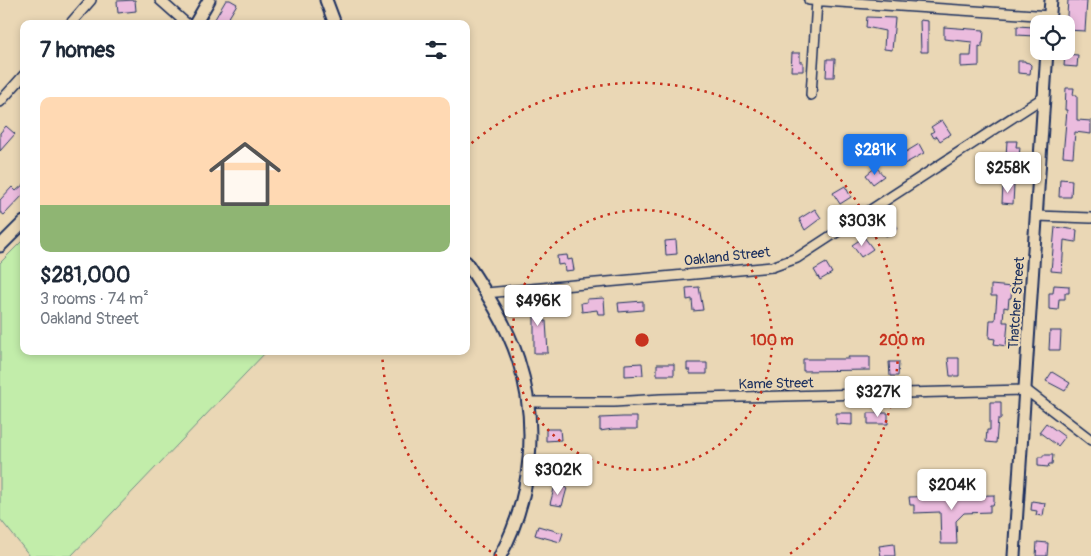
<!DOCTYPE html>
<html lang="en">
<head>
<meta charset="utf-8">
<style>
  :root { --surface:#fff; --page:#f6f6f7; --text:#1f2937; --muted:#747a83; --line:#e0e1e3; --accent:#1a73e8 }
  body { margin:0; font-family:Pangolin,sans-serif; background:var(--page); color:var(--text); height:100vh; display:flex; flex-direction:column; font-size:19px; white-space:nowrap }
  * { box-sizing:border-box; margin:0 }
  p { font-size:16px; color:var(--muted) }
  .icon { flex:none; width:28px; height:28px; fill:none; stroke:currentColor; stroke-width:2; stroke-linecap:round; stroke-linejoin:round }
  .map { position:relative; flex:1; overflow:hidden }
  .panel { position:absolute; left:20px; top:20px; width:450px; height:335px; display:flex; flex-direction:column; background:var(--surface); border-radius:10px; box-shadow:0 2px 8px #0003 }
  .panel>* { flex:none }
  .controls { position:absolute; left:1030px; top:15px; display:grid; gap:10px }
  .controls a { display:grid; place-items:center; width:45px; height:45px; border-radius:10px; background:var(--surface); box-shadow:0 2px 8px #0003; font-size:25px }
  .price { position:absolute; translate:-50% -42px; padding:0 11px; border-radius:5px; background:#fff; color:#222; font-size:16px; line-height:32px; filter:drop-shadow(0 1px 2px #0008) }
  .price::after { content:''; position:absolute; left:50%; top:30px; width:15px; height:11px; margin-left:-8px; background:inherit; clip-path:polygon(0 0,100% 0,50% 100%) }
  .price.on { background:var(--accent); color:#fff }
  ul { padding:0; list-style:none }
  li { display:grid; align-content:center; gap:10px; height:265px; padding:0 20px }
  li+li { border-top:1px solid var(--line) }
  li span { display:grid; place-items:center; height:155px; border-radius:10px; color:#555 }
  li>.icon { margin-inline-start:auto }
  span .icon { width:90px; height:90px; fill:#fffc; stroke-width:1 }
  li b { font-size:21px }
  h2 { display:flex; justify-content:space-between; align-items:center; height:60px; padding:0 20px; font-size:21px }
  .map>svg:first-child { display:block }
</style>
</head>
<body>
<div class="map">
<svg width="1091" height="556" viewBox="0 0 1091 556">
  <rect width="100%" height="100%" fill="#ead7b5"/>
  <filter id="ink" filterUnits="userSpaceOnUse"><feTurbulence type="fractalNoise" baseFrequency=".02" numOctaves="2"/><feDisplacementMap in="SourceGraphic" scale="10" xChannelSelector="R" yChannelSelector="G"/><feConvolveMatrix kernelMatrix="1 2 1 2 8 2 1 2 1" color-interpolation-filters="sRGB"/></filter>
  <g filter="url(#ink)">
    <!-- green -->
    <path fill="#c2edaa" stroke="#6e8e84" d="M24,239V351H267L71,556H30L0,519V263Z"/>
    <!-- building -->
    <path fill="#ebbcde" stroke="#1b2f5e" d="M135,0L136,11L118,13L117,1Z
      M226,0H230L237,4L225,24H212Z
      M1068,0H1087L1085,31L1066,30Z
      M867,17L895,18L892,50L884,49L885,31L866,27Z
      M920,20L928,21V52H921Z
      M1017,26L1034,27V36L1017,35Z
      M944,27L984,30L983,43H982V47L979,46V66L961,67V56H971L972,42L944,39Z
      M792,53H800V62H803V71H791Z
      M1065,54L1078,55L1077,67L1064,66Z
      M827,59H835L834,77H826Z
      M1018,61H1025V62L1029,63L1031,65L1030,74L1018,73Z
      M1066,88H1074L1073,95H1077V120L1091,121V134L1075,132L1073,157L1063,156L1067,110H1065Z
      M942,120L951,134L940,141L937,136L934,138L931,133L934,131L931,127Z
      M6,126L15,134L0,151V133Z
      M1007,141H1017L1016,147H1020L1019,157L1006,156Z
      M919,144L924,153L899,167L894,159Z
      M876,167L884,176L873,184L866,175Z
      M1060,179L1072,180L1071,197H1059Z
      M24,184V194L4,215L0,212V200L12,187L16,191Z
      M1003,185H1014L1013,204L1002,203Z
      M845,186L851,197L840,204L833,193Z
      M815,209L821,218L805,230L799,219Z
      M891,218L898,228L886,236L879,225Z
      M1055,227L1077,230L1076,242L1064,240L1062,272L1051,271Z
      M864,237L873,249L861,257L852,245Z
      M676,240L677,254L666,255L665,241Z
      M567,255L568,260L572,259L574,270L565,271L564,264L558,265L557,256Z
      M826,263L832,273L820,280L814,270Z
      M991,285L1012,287L1011,298H1009L1008,308L1004,307L1003,322H1008L1006,346L994,344L995,339L989,338L990,320H995L997,296H991Z
      M1054,285L1069,286V293H1065V299H1059L1058,310L1049,309V293H1053Z
      M699,287L703,310L693,311L692,299L687,300L686,288Z
      M534,296H539L541,321H546L548,353H534V312L524,313V303H534Z
      M604,298L605,314H598L597,310L582,312L581,303L587,302V299Z
      M643,301V310L619,312L618,303Z
      M1050,331H1061L1060,350H1049Z
      M848,357H870V370L803,371V359H849Z
      M948,358H959V376H950Z
      M889,362H899L898,376H890Z
      M642,363L643,375L625,376V364Z
      M687,363H707V374H690V370H687Z
      M657,364H674V375H657Z
      M1052,372L1070,383L1065,391L1046,381Z
      M990,402H1001V419H998L996,443L986,442L987,430H990Z
      M836,413H852V425L836,424Z
      M868,413H888V424H868Z
      M623,417H637V429H613L600,431V418Z
      M1046,423L1065,437L1058,446L1039,432Z
      M546,429H560L561,440L546,441Z
      M1043,455H1053L1052,464H1049L1048,467L1038,466V457H1043Z
      M557,457L570,458L568,471L556,470Z
      M555,485L567,488L562,506L550,504Z
      M942,495H956V496L994,495V502L993,505H990V512L964,513L956,521L957,544H941L940,512L914,513V505H910L909,497L942,496Z
      M1032,501L1045,503L1043,516L1036,515L1037,511L1031,510Z
      M538,526L563,533L560,542L535,535Z
      M1037,542L1048,543L1047,556H1036Z
      M894,544L895,556H881L879,546Z"/>
    <g fill="none" stroke-linecap="round" stroke-linejoin="round">
      <!-- minor casing -->
      <g stroke="#1b2f5e" stroke-width="12">
        <path id="minor" d="M160,0L187,24
          M809,0L1050,16
          M70,24L91,0
          M811,95L817,1
          M0,102L24,75
          M1037,216L1091,218
          M486,293L772,267L797,258L1044,97
          M528,402H614L661,399L1026,390L1091,440"/>
      </g>
      <!-- tertiary casing -->
      <g stroke="#1b2f5e" stroke-width="15">
        <path id="tertiary" d="M326,0L335,24
          M195,24L209,0
          M1049,24L1051,0
          M0,246L24,222
          M466,262C486,292 507,325 518,359C539,423 532,498 500,556
          M1014,556L1047,51"/>
      </g>
      <!-- minor -->
      <use href="#minor" stroke="#ead7b5" stroke-width="9"/>
      <!-- tertiary -->
      <use href="#tertiary" stroke="#ead7b5" stroke-width="11"/>
    </g>
  </g>
  <!-- distance rings -->
  <g fill="none" stroke="#c8321e" stroke-width="2.5" stroke-dasharray="2.5 5">
    <circle cx="642" cy="340" r="130"/>
    <path d="M497 556A260 260 0 0 1 382 351M466 148A260 260 0 1 1 787 556"/>
  </g>
  <g text-anchor="middle" stroke-width="4.5" stroke-linejoin="round" paint-order="stroke">
    <!-- street labels -->
    <g font-size="14" fill="#1b2f5e" stroke="#ead7b5">
      <text transform="translate(727 256) rotate(-6)" y="5">Oakland Street</text>
      <text transform="translate(1016 303) rotate(-86)" y="5">Thatcher Street</text>
      <text transform="translate(776 383) rotate(-1)" y="5">Kame Street</text>
    </g>
  </g>
  <circle cx="642" cy="340" r="8" fill="#c8321e" stroke="#ead7b5" stroke-width="2.5"/>
  <g font-size="15" text-anchor="middle" font-weight="bold" fill="#c8321e" stroke="#ead7b5" stroke-width="4.5" stroke-linejoin="round" paint-order="stroke">
    <text x="772" y="345">100 m</text>
    <text x="902" y="345">200 m</text>
  </g>
</svg>
<div class="controls">
<a><svg class="icon" aria-label="locate" viewBox="0 0 24 24"><circle cx="12" cy="12" r="6"/><path d="M12 2v4M12 18v4M2 12h4M18 12h4"/></svg></a>
</div>
<b class="price on" style="left:875px;top:176px">$281K</b>
<b class="price" style="left:1008px;top:194px">$258K</b>
<b class="price" style="left:862px;top:247px">$303K</b>
<b class="price" style="left:538px;top:327px">$496K</b>
<b class="price" style="left:878px;top:418px">$327K</b>
<b class="price" style="left:558px;top:496px">$302K</b>
<b class="price" style="left:952px;top:511px">$204K</b>
<section class="panel">
<h2>7 homes<svg class="icon" aria-label="filters" viewBox="0 0 24 24"><path d="M4 7h16M4 17h16"/><circle cx="9" cy="7" r="2"/><circle cx="15" cy="17" r="2"/></svg></h2>
<ul>
<li><span style="background:linear-gradient(#ffd9b3 70%,#8fb573 0)"><svg class="icon" aria-label="home" viewBox="0 0 24 24"><path d="M3 11l9-7 9 7M6 9v11h12V9"/></svg></span><div><b>$281,000</b><p>3 rooms · 74 m²</p><p>Oakland Street</p></div></li>
</ul>
</section>
</div>
</body>
</html>
